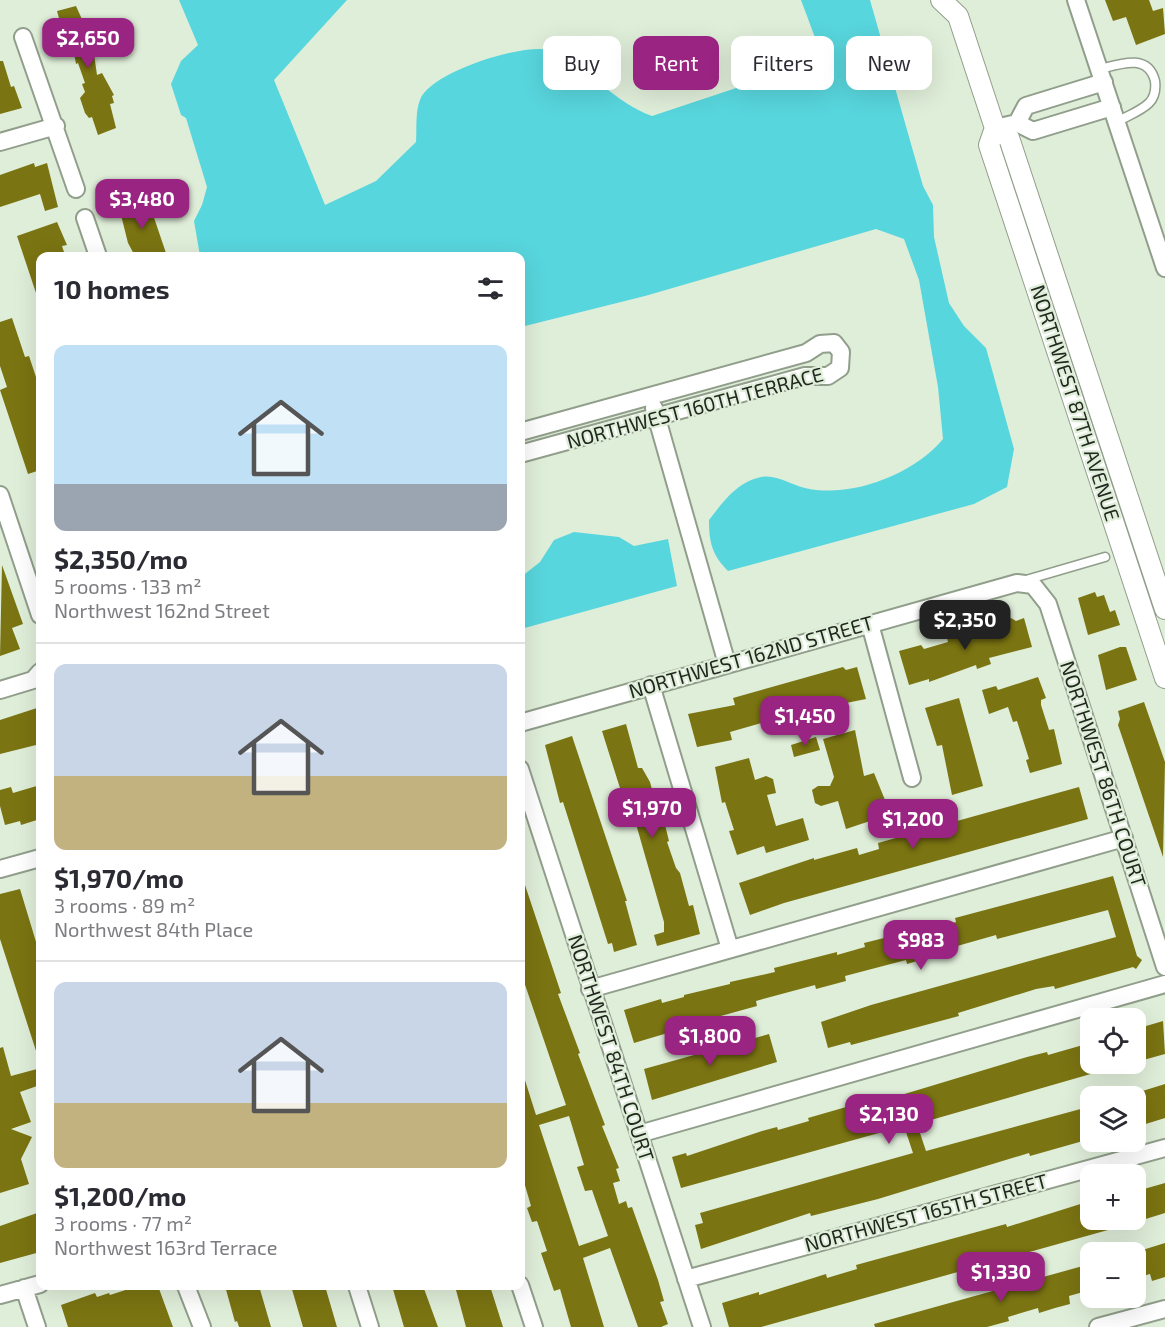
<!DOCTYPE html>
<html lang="en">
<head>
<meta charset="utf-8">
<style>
  :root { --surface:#fff; --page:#f7f7f7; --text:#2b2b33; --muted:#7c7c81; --line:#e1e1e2; --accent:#992481 }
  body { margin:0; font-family:"Exo 2",sans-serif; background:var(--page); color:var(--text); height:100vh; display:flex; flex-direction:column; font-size:22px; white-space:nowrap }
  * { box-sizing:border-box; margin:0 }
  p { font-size:20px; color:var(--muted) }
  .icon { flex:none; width:33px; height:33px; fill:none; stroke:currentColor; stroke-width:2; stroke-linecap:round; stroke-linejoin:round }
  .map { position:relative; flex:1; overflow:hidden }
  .details { position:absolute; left:36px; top:252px; width:489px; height:1038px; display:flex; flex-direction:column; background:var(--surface); border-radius:12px; box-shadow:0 6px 24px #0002 }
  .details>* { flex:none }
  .hud { position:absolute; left:543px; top:36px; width:531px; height:54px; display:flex; gap:12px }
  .fabs { position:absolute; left:1080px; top:1008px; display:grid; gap:12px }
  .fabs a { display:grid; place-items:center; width:66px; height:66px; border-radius:12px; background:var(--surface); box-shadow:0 6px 24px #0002; font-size:30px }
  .price { position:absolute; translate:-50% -51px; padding:0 14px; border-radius:12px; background:var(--accent); color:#fff; font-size:20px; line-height:39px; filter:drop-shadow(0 2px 3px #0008) }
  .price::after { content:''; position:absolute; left:50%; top:36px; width:18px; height:14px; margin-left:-9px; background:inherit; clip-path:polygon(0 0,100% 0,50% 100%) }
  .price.current { background:#222; color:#fff }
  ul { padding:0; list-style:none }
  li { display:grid; align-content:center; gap:12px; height:318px; padding:0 18px }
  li+li { border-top:2px solid var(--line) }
  li span { display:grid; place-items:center; height:186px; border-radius:12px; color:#555 }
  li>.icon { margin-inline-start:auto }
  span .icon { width:108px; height:108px; fill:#fffc; stroke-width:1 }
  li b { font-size:26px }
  h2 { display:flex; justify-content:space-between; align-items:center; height:72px; padding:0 18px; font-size:26px }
  .tag { padding:0 21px; border-radius:12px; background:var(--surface); box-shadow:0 6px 24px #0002; font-size:21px; line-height:54px }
  .tag.current { background:var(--accent); color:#fff }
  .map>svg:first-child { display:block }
</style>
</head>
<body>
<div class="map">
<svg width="1165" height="1327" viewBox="0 0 1165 1327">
  <rect width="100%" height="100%" fill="#dfeed9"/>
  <!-- water -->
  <path fill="#58d6dd" d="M179,0H347L274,80L325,205L376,181L416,142C417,129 415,112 420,100C429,72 531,39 556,52C591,71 614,102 652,116L823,59L801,0H870L923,186L933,205L934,237L949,303L964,326L986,348L1014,449L1007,487L974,504L728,571C712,555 709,542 709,520C723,502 737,482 761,477C777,474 791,485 805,488C851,499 914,474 943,439L938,387L919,280L904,239L876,229L645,296L521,327L520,256H200L194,221L202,205L207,187L186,118L181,115L171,84L181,61L198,45Z
    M574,532L619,537L634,546L668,539L677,586L521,629V577L540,562L554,540Z"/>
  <!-- building -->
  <path fill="#7b7412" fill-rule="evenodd" d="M1105,0H1149L1153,11L1163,8L1165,34L1136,45L1126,17L1113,21Z
    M76,6L85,26L90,25L96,46L93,47L97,75L102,73L114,95L112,96L114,103L110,104L116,128L98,135L92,117L89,118L85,113L80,98L85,92L82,84L85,83L78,63L76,64L74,53L66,55L59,30L62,29L57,11Z
    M0,61H3L11,87L14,86L22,108L0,114Z
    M34,163L35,167L47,163L58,207L45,211L40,194L0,207V175Z
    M141,200L142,202L148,200L167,256H135L128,243L119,207Z
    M57,222L67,245L62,246L64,252L40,256L38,299L17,236Z
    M12,318L25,357L29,356L40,389V470L28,474L0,390L7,387L0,366V322Z
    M2,565L23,624L12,628L20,649L0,656Z
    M1095,592L1097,597L1104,595L1110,612L1115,610L1120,625L1088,635L1078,598Z
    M1011,618L1016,621L1024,618L1032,647L989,658L991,664L977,669L976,665L929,682V679L909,685L899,651L921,645L924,649L948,642L947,638L990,630L989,626Z
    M1120,647H1126L1137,680L1106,690L1098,655Z
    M843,667L846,670L857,667L866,699L831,706L830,703L730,732L732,740L697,747L688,714L735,705L733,698Z
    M1038,677L1046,698L1041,700V705L1049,730L1054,729L1062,764L1030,773L1026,760L1029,759L1017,721L1013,722L1008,707L989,714L982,690L996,686L998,690Z
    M959,698L983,786L952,795L942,745L937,746L925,708Z
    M1144,702L1165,762L1163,857L1118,725L1120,719L1118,711Z
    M40,707V744L0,754V720Z
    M626,724L638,768H642L650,782L661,822L664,821L669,841L667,842L676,868L680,873L689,906L693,905L700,934L657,946L654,935L664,932V922L630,803L625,804L602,731Z
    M855,730L864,776L874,773L885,800L881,801L882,817L846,829L838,801L821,806L815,803L812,790L818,786H830L834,777L823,739Z
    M572,736L627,901H625L637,945L614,952L612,943L608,944L563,802L560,803L545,745Z
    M816,737L820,750L794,757L791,745Z
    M749,758L755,780L766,776L773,779L776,793L767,795L776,826L803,818L809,840L766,853L764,846L737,855L729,831L734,830L725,802L722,803L715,767Z
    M40,785V819L21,825L20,821L5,825L0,806V790L11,787L13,793Z
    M1079,787L1088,819L784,903L750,915L739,883L814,858V860L857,848L859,855L879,849L878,843Z
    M522,876L561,993L558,994L580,1053L578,1054L605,1125L602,1126L619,1168L616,1169L620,1181L613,1183L619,1204L626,1201L628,1208L632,1207L658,1280L664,1301L660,1302L668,1324L661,1327H638L610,1248L583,1258L604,1327H571L560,1289L554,1291L541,1253L547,1251L537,1221L532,1222L527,1208L531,1206L520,1168V1074H523L536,1115L566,1105L520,970ZM569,1116L584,1165L577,1167L585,1191L592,1190L608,1236L579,1246L539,1125Z
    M1113,876L1137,956L1142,960L1136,969L1133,967L1055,989L1054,986L1036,989L958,1013L959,1016L851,1045L850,1042L828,1048L821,1022L871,1005L1116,937L1108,910L997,939L996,935L936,952L937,955L907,964L906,960L845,976L846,981L816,989L815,985L756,1001L757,1006L670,1030L671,1032L634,1043L624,1010L661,999L662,1003L684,997V995L730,984V982L775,972L774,968L837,952V955L865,947L864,943L928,927L929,930L956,922L955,918Z
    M20,889L40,955V1053L37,1054L0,939V894Z
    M1163,1021L1165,1054L1136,1062V1029Z
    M769,1034L777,1062L652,1100L644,1069Z
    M1090,1043V1064H1114L1115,1067L917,1124L926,1151L1088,1107L1090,1139L1030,1156L1029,1153L878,1199L811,1216L810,1213L701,1249L695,1225L703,1223L700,1213L913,1153L904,1126L681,1188L672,1157L686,1153L687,1156L762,1131L777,1127L778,1130L809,1121L808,1118L867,1101L868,1105L1027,1057L1047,1052L1048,1055Z
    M3,1047L11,1076L37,1069L40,1085L20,1092L31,1122L11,1129L32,1137L21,1159L29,1184L0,1193V1048Z
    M1165,1084V1118L1136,1127V1093Z
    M1139,1168L1144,1189L1165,1183V1213L1136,1222V1169Z
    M1090,1201V1220H1133V1223L761,1327H729L722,1303L759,1292V1295L826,1274L827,1278L857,1269L856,1265L1006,1224L1007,1227Z
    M40,1212V1252L0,1263V1226Z
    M1165,1243V1277L1152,1281L1150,1274L1136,1278V1252Z
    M1090,1264V1290L1069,1296L1070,1304L1055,1308L1039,1313L1038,1308L1008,1317L1009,1321L987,1327H875L874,1324Z
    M138,1286H158L173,1327H68L61,1305L95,1293L97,1297L109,1293L110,1295Z
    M225,1286H259L271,1327H239L237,1321L235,1322Z
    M291,1286H325L337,1327H303Z
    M392,1286H423L438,1327H404Z
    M472,1286H490L503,1327H466L456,1290Z"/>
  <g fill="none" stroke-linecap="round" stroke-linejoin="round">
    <!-- service casing -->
    <g stroke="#919e8b" stroke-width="11">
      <path id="service" d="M1100,69C1120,64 1148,53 1155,81C1156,89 1155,97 1149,103C1141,111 1127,116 1117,122
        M1026,580L1105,557"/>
    </g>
    <!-- minor casing -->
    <g stroke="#919e8b" stroke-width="20">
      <path id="minor" d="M1076,0L1165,268
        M23,37L76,189
        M1017,123L1026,106L1104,82
        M995,128L1017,123L1033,131L1112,107
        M0,142L56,126
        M85,218L98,256
        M654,408L727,664
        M520,432L806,353L820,344L834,343L841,352L840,368L828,376H805L520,454
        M0,495L40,615
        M870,624L912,778
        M651,685L730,949
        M0,690L33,680L40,672
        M520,723L1017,583L1033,585L1048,604L1165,967
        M520,769L702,1327
        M0,869L40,858
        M590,989L1124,838
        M639,1134L1165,984
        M686,1279L1165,1148
        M520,1285L534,1327
        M186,1286L202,1327
        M357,1286L370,1327
        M24,1288L37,1327
        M0,1295L40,1284
        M1098,1327L1165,1309"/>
    </g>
    <!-- tertiary casing -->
    <g stroke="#919e8b" stroke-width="22">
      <path id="tertiary" d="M941,0L958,16L995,128L1009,138L1165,609
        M995,128L989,145L1165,678"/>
    </g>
    <!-- service -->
    <use href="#service" stroke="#fff" stroke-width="8"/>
    <!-- minor -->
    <use href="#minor" stroke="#fff" stroke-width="16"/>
    <!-- tertiary -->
    <use href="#tertiary" stroke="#fff" stroke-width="20"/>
  </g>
  <g text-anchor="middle" stroke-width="4.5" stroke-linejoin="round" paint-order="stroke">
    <!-- street labels -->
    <g font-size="20" fill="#222720" stroke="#dfeed9">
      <text transform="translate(1075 403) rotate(72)" y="7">NORTHWEST 87TH AVENUE</text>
      <text transform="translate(695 408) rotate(-15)" y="7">NORTHWEST 160TH TERRACE</text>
      <text transform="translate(751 657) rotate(-16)" y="7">NORTHWEST 162ND STREET</text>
      <text transform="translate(1103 774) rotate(72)" y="7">NORTHWEST 86TH COURT</text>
      <text transform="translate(611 1048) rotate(72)" y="7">NORTHWEST 84TH COURT</text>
      <text transform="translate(926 1213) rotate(-15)" y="7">NORTHWEST 165TH STREET</text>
    </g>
  </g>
</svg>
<div class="fabs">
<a><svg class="icon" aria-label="locate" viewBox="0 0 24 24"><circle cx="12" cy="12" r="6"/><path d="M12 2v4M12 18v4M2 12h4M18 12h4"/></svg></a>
<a><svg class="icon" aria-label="layers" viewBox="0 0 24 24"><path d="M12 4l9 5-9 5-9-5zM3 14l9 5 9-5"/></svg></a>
<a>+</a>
<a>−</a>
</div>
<b class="price" style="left:88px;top:69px">$2,650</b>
<b class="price" style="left:142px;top:230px">$3,480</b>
<b class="price current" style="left:965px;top:651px">$2,350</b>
<b class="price" style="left:805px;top:747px">$1,450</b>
<b class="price" style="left:652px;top:839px">$1,970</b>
<b class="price" style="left:913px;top:850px">$1,200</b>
<b class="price" style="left:921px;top:971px">$983</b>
<b class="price" style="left:710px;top:1067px">$1,800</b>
<b class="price" style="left:889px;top:1145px">$2,130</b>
<b class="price" style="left:1001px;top:1303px">$1,330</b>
<div class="hud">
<a class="tag">Buy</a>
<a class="tag current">Rent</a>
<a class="tag">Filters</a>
<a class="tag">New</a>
</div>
<section class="details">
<h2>10 homes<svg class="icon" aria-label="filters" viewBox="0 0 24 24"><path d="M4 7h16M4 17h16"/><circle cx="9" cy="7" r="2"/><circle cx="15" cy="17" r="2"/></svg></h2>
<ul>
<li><span style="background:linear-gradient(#bfe0f5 75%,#9aa5b1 0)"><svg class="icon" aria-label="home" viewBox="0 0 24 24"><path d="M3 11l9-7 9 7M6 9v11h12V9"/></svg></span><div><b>$2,350/mo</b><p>5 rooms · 133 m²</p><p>Northwest 162nd Street</p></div></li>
<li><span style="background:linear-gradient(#c9d6e8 60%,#c2b280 0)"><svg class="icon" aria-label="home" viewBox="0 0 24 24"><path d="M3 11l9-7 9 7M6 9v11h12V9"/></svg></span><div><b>$1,970/mo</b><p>3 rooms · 89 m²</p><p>Northwest 84th Place</p></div></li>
<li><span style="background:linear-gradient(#c9d6e8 65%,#c2b280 0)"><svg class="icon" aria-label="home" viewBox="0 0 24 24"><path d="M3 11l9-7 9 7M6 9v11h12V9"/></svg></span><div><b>$1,200/mo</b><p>3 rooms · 77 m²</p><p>Northwest 163rd Terrace</p></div></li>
</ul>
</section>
</div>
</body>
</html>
